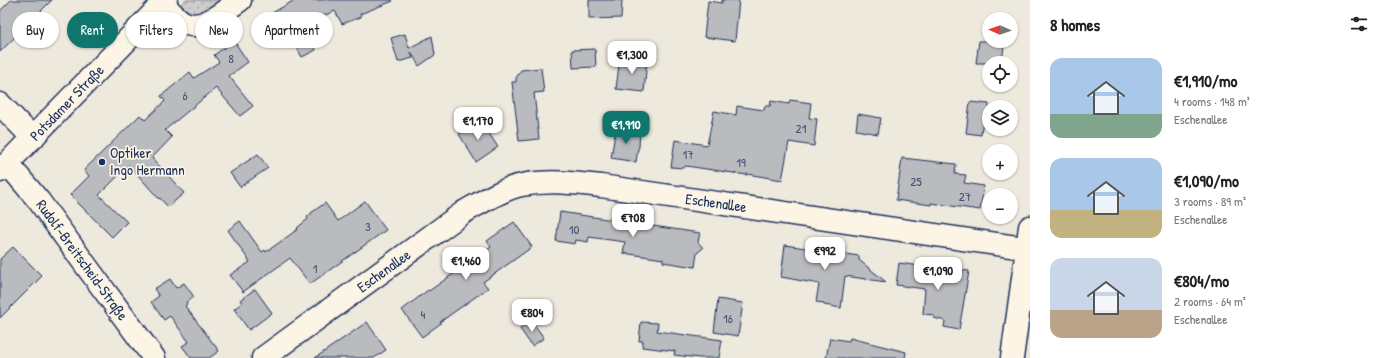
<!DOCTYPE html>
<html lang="en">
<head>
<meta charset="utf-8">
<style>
  :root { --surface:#fff; --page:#f6f6f6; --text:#222; --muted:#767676; --accent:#0f766e }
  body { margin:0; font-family:"Patrick Hand",sans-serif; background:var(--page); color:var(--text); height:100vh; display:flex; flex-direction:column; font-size:15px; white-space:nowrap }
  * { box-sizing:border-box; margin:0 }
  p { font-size:13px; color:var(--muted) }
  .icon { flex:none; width:22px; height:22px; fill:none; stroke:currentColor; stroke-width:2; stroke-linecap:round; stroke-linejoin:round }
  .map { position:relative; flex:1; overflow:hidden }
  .panel { display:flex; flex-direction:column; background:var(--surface); width:360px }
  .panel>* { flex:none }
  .top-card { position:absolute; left:12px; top:12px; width:380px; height:36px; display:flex; gap:8px }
  .needle { width:26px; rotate:272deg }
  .tools { position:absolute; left:982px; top:12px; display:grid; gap:8px }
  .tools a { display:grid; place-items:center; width:36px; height:36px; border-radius:50%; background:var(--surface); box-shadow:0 1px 3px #0004; font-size:20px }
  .price { position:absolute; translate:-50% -34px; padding:0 9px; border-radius:8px; background:#fff; color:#222; font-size:13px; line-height:26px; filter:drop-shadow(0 1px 2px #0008) }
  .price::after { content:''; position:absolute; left:50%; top:24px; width:12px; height:9px; margin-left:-6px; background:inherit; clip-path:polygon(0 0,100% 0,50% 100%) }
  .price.on { background:var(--accent); color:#fff }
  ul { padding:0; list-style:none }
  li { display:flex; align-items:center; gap:12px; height:100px; padding:0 20px }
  li span { display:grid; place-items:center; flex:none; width:112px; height:80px; border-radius:12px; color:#555 }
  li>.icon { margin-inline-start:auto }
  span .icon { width:48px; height:48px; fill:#fffc; stroke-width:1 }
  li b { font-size:17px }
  h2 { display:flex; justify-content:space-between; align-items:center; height:48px; padding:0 20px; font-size:17px }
  .tag { padding:0 14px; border-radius:18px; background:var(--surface); box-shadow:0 1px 3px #0004; font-size:14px; line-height:36px }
  .tag.on { background:var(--accent); color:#fff }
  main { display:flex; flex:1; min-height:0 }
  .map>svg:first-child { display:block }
</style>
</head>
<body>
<main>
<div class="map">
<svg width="1030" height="358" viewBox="0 0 1030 358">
  <defs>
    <pattern id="grass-dots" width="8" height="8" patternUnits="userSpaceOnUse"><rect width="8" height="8" fill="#cfcdca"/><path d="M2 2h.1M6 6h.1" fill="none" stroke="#b1b0b0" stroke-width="1.8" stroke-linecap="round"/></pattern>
  </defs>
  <rect width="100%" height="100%" fill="#eee9dd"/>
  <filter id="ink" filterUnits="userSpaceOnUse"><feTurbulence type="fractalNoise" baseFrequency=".025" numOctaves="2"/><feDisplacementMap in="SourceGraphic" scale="8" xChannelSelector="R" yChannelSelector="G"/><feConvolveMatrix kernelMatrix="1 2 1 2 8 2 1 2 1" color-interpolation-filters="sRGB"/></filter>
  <g filter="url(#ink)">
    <!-- grass -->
    <path fill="url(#grass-dots)" stroke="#757e94" d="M185,0H231L197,21L179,6Z"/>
    <!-- building -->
    <path fill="#babbbe" stroke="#1b2f5e" d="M11,0H52L0,52V11Z
      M295,0H392L393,1L360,14L361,17L342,24L335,11L302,25L316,50L302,57L292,39L275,48L266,33L270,31L263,18Z
      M589,0H622L621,18L589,19Z
      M722,0H739L735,41L704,37L708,1L722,3Z
      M405,34L409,48L432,36L435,55L419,66L411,52L413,58L398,62L391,38Z
      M234,41L248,62L229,76L253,106L240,116L216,88L165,130L172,137L152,158L184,193L168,207L160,198L159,199L129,165L99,195L127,222L112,237L70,195L89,176L84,170L140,115L145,120L165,101L161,96L190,72L194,78L219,62L214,55Z
      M979,41H995L997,44L1004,45L1002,63H976Z
      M595,49L596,67L573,68L572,50Z
      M620,57L647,60L644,92L616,89Z
      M541,68L544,92L534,93L539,139L519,141L512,82H516V78L521,70Z
      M790,100L811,103L809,118L817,119L814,146L789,142L782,180L747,174V175L686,166L683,168L671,167L675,140L707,145L714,111L736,115L737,106L764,110L765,106H770L771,101L789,104Z
      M970,102L989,104V127L982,126L981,135L966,133Z
      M858,114L881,118L878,134L856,130Z
      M480,120L498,147L476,162L459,134Z
      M616,127L640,131L639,147L638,149L636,162L611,158Z
      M258,154L268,168L240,187L230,173Z
      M902,158L956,164L955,174L966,175L964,183L984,186L980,210L931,203V205L896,200Z
      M365,201L386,230L310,284L290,258L243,292L230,275L250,262L228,230L240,221L262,252L265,250L266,252L298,229L297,228L308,219L307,217L311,214V213L325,203L338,221Z
      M560,212L700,233L698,242L703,248L697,253L695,267L663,262V259L623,253L625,242L589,237L588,242L576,240L575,244L556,241Z
      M514,222L532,247L483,282L488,288L440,322L441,323L422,337L402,310L428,290L429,291L491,247L487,241Z
      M785,245L859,256V260L886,282L845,276L841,308L824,305V303L816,302L819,284L781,277Z
      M13,247L42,276L0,318V259Z
      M899,263L943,269V267L949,268L969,271L959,330L944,327L945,321L934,318V315L923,314L925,289L896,285Z
      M170,279L176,288L184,283L194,297L186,302L187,304L185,306L219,351L209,358H191L182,346L189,342L170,316L164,320L151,302L159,296L154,289Z
      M255,289L272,313L249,330L234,309L242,303L240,300Z
      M718,299L743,303L738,336L714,332Z
      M531,320L544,338L532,346L520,329Z
      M367,322L386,350L374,358H315Z
      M641,322L658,323L657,331L722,340L719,358H699L674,355L675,351L642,347L643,341H639Z
      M830,338L849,341L850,338L906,352L905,358H826Z"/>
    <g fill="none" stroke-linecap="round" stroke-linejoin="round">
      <!-- minor casing -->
      <g stroke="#1b2f5e" stroke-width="25">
        <path id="minor" d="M160,0C167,7 174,17 183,22C201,33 225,10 240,0
          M0,104L33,138
          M8,164L39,201L87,267L154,358
          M263,358L464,212C480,203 504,188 522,185C549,180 575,183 601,186L1030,249
          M1012,358L1030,227"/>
      </g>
      <!-- major casing -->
      <g stroke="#1b2f5e" stroke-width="25">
        <path id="major" d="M0,171L166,0"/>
      </g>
      <!-- minor -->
      <use href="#minor" stroke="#fcf5e5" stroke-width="22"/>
      <!-- major -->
      <use href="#major" stroke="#fcf5e5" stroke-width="22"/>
    </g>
  </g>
  <!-- markers -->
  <circle fill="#1b2f5e" stroke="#fcf5e5" stroke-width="1.5" cx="102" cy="162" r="4"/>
  <g text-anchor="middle" stroke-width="3.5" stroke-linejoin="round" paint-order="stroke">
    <!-- number labels -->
    <g font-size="13" fill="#435276">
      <text x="231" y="63">8</text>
      <text x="185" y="100">6</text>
      <text x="801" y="133">21</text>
      <text x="688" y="159">17</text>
      <text x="741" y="167">19</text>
      <text x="916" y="186">25</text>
      <text x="965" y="201">27</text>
      <text x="368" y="231">3</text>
      <text x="574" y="234">10</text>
      <text x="315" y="273">1</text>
      <text x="423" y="319">4</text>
      <text x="728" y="323">16</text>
    </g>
    <!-- street labels -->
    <g font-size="15" fill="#1b2f5e" stroke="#fcf5e5">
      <text transform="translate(67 103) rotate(-46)" y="5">Potsdamer Straße</text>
      <text transform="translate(716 203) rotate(8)" y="5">Eschenallee</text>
      <text transform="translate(82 260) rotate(54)" y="5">Rudolf-Breitscheid-Straße</text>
      <text transform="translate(384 271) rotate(-36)" y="5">Eschenallee</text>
    </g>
    <!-- poi labels -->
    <g font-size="15" fill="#1b2f5e" stroke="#fcf5e5" text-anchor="start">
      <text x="110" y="158">Optiker<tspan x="110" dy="17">Ingo Hermann</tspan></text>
    </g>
  </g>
</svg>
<div class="tools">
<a><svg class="needle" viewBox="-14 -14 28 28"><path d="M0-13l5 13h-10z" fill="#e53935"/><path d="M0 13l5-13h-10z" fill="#767676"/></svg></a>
<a><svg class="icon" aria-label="locate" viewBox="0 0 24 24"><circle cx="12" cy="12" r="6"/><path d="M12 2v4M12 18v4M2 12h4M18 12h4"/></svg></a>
<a><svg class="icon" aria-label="layers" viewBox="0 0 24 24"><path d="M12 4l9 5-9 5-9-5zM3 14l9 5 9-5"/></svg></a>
<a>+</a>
<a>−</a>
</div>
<b class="price" style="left:632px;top:75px">€1,300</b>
<b class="price" style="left:478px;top:141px">€1,170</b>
<b class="price on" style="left:626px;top:145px">€1,910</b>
<b class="price" style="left:633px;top:238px">€708</b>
<b class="price" style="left:825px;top:271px">€992</b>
<b class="price" style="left:466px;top:281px">€1,460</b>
<b class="price" style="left:938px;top:291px">€1,090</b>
<b class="price" style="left:532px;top:333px">€804</b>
<div class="top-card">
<a class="tag">Buy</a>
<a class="tag on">Rent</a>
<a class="tag">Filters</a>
<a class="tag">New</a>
<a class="tag">Apartment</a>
</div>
</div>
<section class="panel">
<h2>8 homes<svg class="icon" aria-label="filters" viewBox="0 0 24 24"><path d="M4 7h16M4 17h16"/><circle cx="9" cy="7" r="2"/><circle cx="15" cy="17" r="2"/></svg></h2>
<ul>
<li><span style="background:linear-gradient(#a9c7e8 70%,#7fa58c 0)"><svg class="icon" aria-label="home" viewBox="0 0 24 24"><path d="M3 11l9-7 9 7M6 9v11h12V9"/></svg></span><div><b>€1,910/mo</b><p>4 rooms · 148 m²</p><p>Eschenallee</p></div></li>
<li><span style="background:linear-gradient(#a9c7e8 65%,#c2b280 0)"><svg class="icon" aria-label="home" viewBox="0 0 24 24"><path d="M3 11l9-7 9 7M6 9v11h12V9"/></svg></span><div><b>€1,090/mo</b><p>3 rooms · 89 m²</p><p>Eschenallee</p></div></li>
<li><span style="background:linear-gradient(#c9d6e8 65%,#b9a48a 0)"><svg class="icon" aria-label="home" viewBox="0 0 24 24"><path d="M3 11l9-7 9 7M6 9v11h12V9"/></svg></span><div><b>€804/mo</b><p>2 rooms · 64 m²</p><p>Eschenallee</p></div></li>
</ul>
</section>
</main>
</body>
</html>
